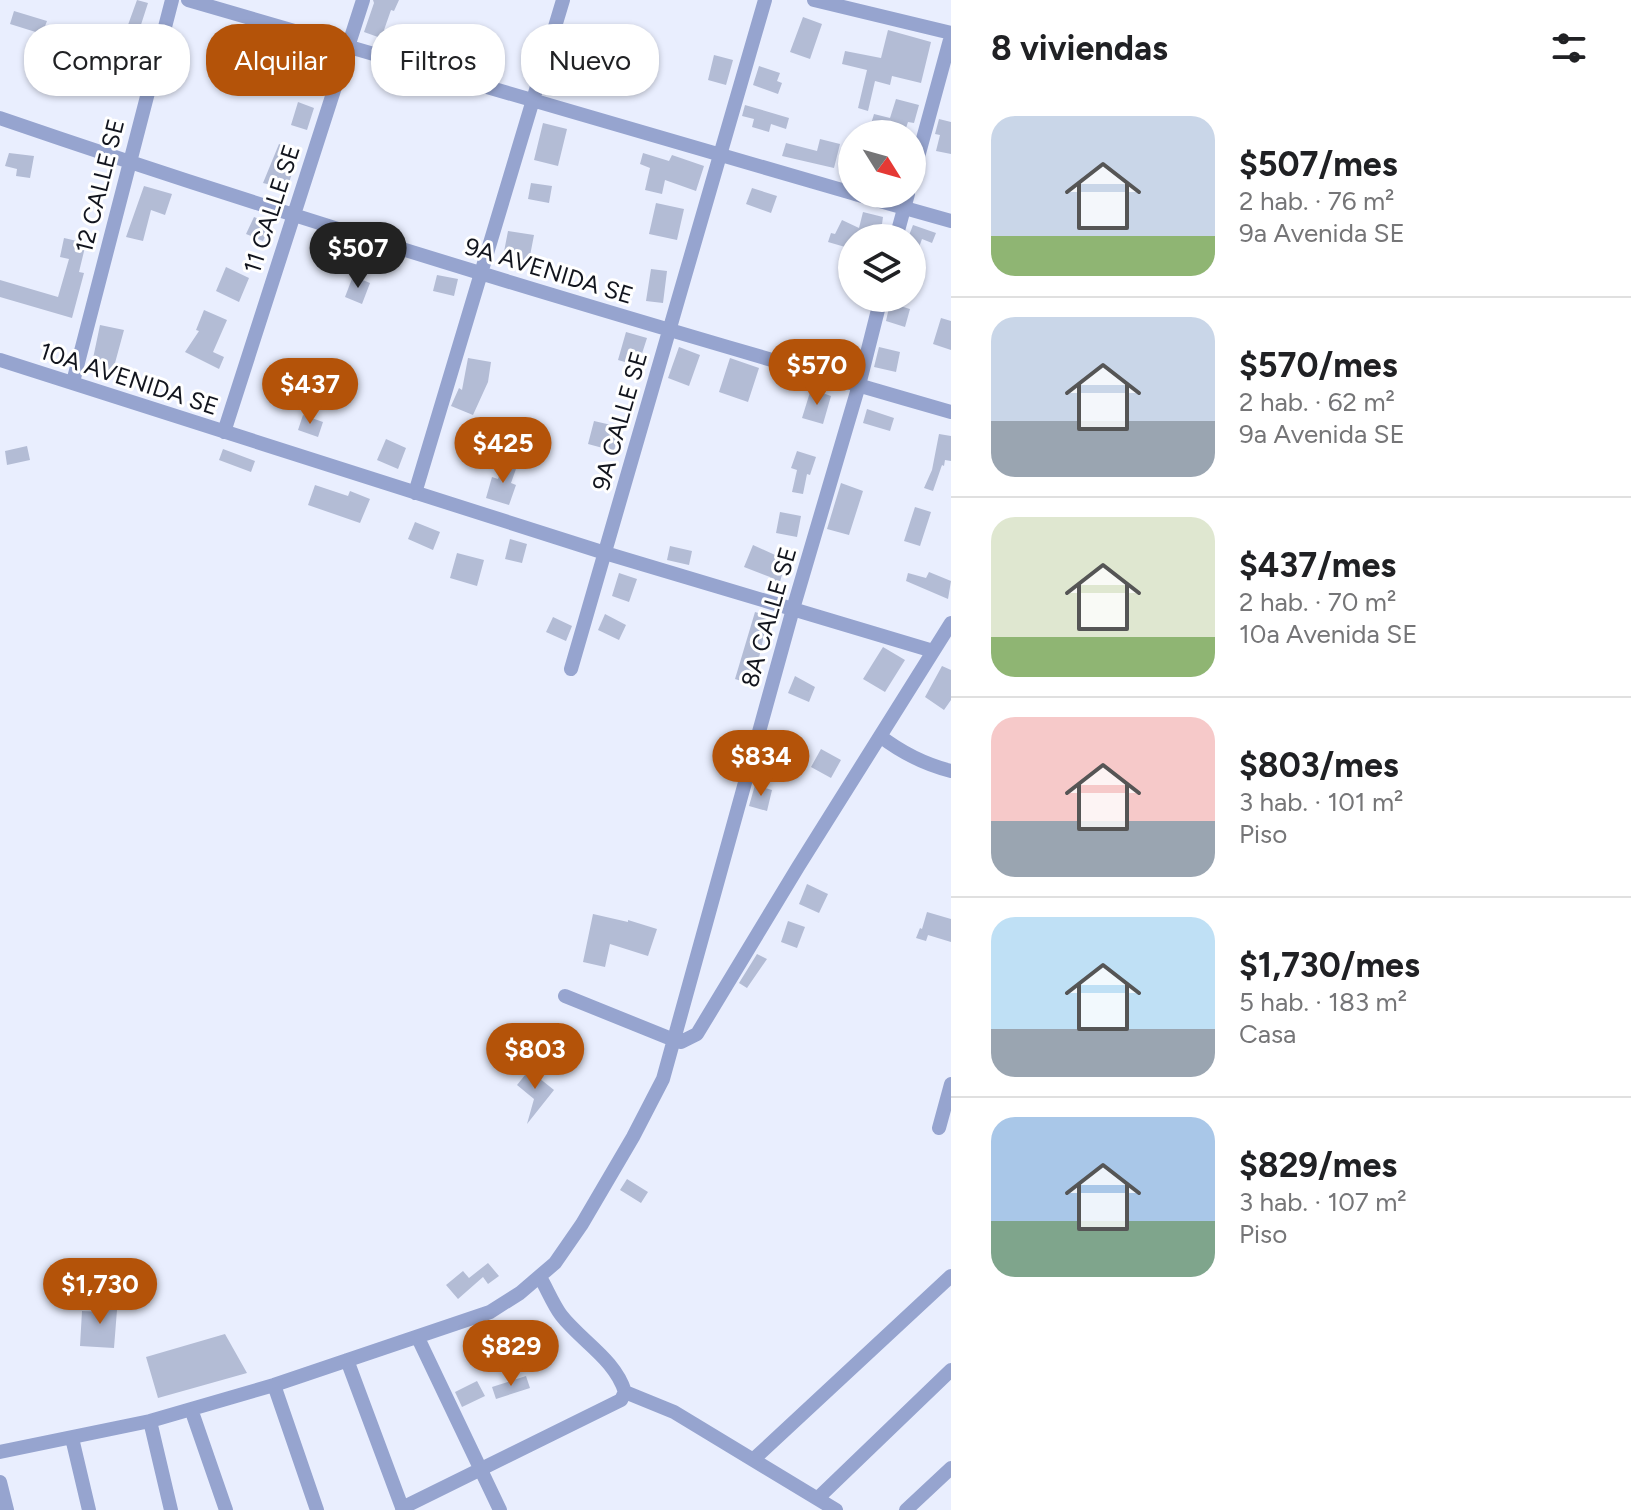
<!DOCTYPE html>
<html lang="es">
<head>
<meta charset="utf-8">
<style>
  :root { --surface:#fff; --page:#f2f2f2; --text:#202124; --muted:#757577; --line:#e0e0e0; --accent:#b45309 }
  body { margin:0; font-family:Figtree,sans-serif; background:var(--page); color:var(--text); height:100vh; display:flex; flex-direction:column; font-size:30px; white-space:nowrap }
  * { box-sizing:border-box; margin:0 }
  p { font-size:26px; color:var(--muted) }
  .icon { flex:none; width:44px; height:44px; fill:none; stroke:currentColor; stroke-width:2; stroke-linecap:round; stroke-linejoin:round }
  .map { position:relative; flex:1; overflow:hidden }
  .drawer { display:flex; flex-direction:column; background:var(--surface); width:680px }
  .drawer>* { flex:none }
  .guide { position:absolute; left:24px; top:24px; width:760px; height:72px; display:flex; gap:16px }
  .needle { width:52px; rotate:127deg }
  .buttons { position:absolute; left:838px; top:120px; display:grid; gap:16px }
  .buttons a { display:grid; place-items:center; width:88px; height:88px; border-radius:50%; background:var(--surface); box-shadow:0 2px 6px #0004; font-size:40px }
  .price { position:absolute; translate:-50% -68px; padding:0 18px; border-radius:28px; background:var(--accent); color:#fff; font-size:26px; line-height:52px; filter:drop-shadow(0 2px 4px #0008) }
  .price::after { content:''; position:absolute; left:50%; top:48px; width:24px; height:18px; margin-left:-12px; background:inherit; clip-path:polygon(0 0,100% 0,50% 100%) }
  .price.active { background:#222; color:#fff }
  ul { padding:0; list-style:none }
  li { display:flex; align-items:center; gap:24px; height:200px; padding:0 40px }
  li+li { border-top:2px solid var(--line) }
  li span { display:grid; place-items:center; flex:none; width:224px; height:160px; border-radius:24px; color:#555 }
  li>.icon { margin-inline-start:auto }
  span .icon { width:96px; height:96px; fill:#fffc; stroke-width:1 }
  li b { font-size:34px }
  h2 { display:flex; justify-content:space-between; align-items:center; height:96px; padding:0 40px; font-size:34px }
  .chip { padding:0 28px; border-radius:32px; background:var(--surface); box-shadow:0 2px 6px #0004; font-size:28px; line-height:72px }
  .chip.active { background:var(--accent); color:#fff }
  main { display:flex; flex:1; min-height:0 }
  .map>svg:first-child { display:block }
</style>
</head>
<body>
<main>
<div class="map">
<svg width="951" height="1510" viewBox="0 0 951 1510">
  <rect width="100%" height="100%" fill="#e9eefe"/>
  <!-- building -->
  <path fill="#b3bcd5" d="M137,0L148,3L137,37L135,51L120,47Z
    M373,0H399L394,11L391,10L384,30L409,36L406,47L388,43L389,41L364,32L374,3Z
    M14,11L47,21L42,34L10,24Z
    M803,17L822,24L810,59L790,52Z
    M461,27L483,34L472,64L451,56Z
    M888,30L931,42L921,83L892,76L890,85L875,81L868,111L858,108L867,70L842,64L845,51L881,58Z
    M566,36L604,47L600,62L562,52Z
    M257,37L295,51L299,44L309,49L299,67L277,54L273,65L250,57Z
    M714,55L733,60L726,85L708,80Z
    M759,66L780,73L777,81L782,83L778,94L753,85Z
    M896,99L919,105L914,123L908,122L904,134H868L874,114L890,118Z
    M298,102L314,108L307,130L291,125Z
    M745,105L789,118L786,129L771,124L769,132L752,127L754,119L742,116Z
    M939,119L951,122V154L936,151L940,135L935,134Z
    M543,123L567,129L558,166L534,160Z
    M820,139L840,144L834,168L782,156L786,143L817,151Z
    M279,144L299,151L287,189L263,183Z
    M9,153L34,156L30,178L16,176L17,169L5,166Z
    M643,153L669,161L672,155L704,166L696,191L665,180L662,194L645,190L650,168L640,164Z
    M531,183L552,186L549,203L528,199Z
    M144,186L172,194L165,215L151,210L143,241L126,237Z
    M752,188L777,196L771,213L746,204Z
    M656,203L684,209L677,240L649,234Z
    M863,212L883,217L880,238H852V249L828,242L831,233L835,234L842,220L859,228Z
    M254,217L271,224L263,241L246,234Z
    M913,225L936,233L932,243L922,239L913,264L912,238H908Z
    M508,231L534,235L529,261L503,257Z
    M64,238L86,243L79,272L84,273L72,318L0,297V280L58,297L69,259L60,257Z
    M226,267L249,278L239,302L216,291Z
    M651,269L667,271L663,303L646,301Z
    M437,275L458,279L454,296L433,291Z
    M353,276L370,283L362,304L345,297Z
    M890,303L910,309L905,327L886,321Z
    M204,310L227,320L213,352L224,357L219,369L185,352L199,331L196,330Z
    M941,318L951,321V350L933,344Z
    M100,325L124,330L112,374L91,368Z
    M626,332L647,338L638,366L618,360Z
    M821,339L850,348L845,365L815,356Z
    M679,347L700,355L689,386L668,378Z
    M879,347L900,352L896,372L874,367Z
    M468,358L491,362L488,382L473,415L451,406L459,388L462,390Z
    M730,358L759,368L748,402L719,392Z
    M811,389L831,396L823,424L802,418Z
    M867,409L894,418L890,431L863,423Z
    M303,415L323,422L318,437L298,430Z
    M594,421L620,427L614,451L588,444Z
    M939,434L951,436V461L945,460L944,466L942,465L933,491L924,488L932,470Z
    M386,439L406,448L398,469L377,460Z
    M27,446L30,460L7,465L5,451Z
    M223,449L255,461L251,472L219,460Z
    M797,451L816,457L810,475L807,474L803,494L792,492L797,470L791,468Z
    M504,462L517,466L511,483L516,485L509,505L486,498L492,477L498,479Z
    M841,483L863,491L849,535L827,529Z
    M315,485L348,496L350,491L370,499L360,523L308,505Z
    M915,507L931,512L920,546L904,541Z
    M780,512L801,516L797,537L776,533Z
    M415,522L440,532L433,550L408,539Z
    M510,539L527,544L522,563L505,559Z
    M753,545L786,560L780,582L783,583L780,595L766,591L770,577L744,567Z
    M670,546L692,551L689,565L667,560Z
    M457,553L484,560L477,586L450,578Z
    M929,572L951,581L948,599L906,581L908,573L926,578Z
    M619,573L637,579L629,602L612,596Z
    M755,612L768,616L759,658L762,659L754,685L735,679Z
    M605,614L626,625L619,640L598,630Z
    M553,617L572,626L566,641L546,632Z
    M883,647L905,660L885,692L863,679Z
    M942,666L951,670V700L944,710L925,697Z
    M795,676L815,687L809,702L788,693Z
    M821,749L841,760L831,778L811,767Z
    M755,785L772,790L767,811L749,806Z
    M807,884L828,894L819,913L799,904Z
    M927,912L951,919V942L928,935L926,941L916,938L920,928L922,929Z
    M593,914L628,922V920L657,929L648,956L610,944L605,967L583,962Z
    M788,921L805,927L797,948L781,942Z
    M757,954L767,959L747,988L739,983Z
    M529,1070L554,1090L527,1124L534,1099L517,1085Z
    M627,1179L648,1192L641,1203L620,1190Z
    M488,1263L499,1276L488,1284L483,1277L458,1299L446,1285L463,1271L469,1278Z
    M104,1300H120V1310H117L114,1348L80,1346L82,1311L104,1312Z
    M225,1334L247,1373L158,1398L146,1357Z
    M526,1376L530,1388L496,1399L492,1387Z
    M477,1381L485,1396L462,1407L455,1392Z"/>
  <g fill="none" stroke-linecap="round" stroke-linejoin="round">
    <!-- minor -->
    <path stroke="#96a4cf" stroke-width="14" d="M188,0L852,193
      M814,0L951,33
      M0,118C314,226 632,320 951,412
      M912,179L951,36
      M855,194L951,221
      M896,238L908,194
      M0,360L605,553L933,651
      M73,382L172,0
      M224,432L363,0
      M415,493L563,0
      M571,669L765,0
      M880,736C902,753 924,764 951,771
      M565,996L674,1040L681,1042L697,1034L798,867L951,623
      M939,1128L951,1084
      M418,1338L500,1510
      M347,1360L403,1510
      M274,1385L317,1510
      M625,1392L674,1412L836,1510
      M191,1409L226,1510
      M150,1421L171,1510
      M72,1438L89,1510
      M0,1452L150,1421L274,1385L490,1312L520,1293L555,1263L582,1224L633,1137L663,1079L793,609L859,385L881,298
      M754,1459L951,1276
      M0,1482L7,1510
      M818,1498L951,1370
      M402,1508L621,1400L625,1392C615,1359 581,1341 561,1315C553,1304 547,1289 540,1277
      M906,1510L951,1468"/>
  </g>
  <g text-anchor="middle" stroke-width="6" stroke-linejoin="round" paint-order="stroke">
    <!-- street labels -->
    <g font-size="24" fill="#12151e" stroke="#fff">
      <text transform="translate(100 186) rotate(-76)" y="8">12 CALLE SE</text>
      <text transform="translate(272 209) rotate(-72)" y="8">11 CALLE SE</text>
      <text transform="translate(549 271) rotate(17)" y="8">9A AVENIDA SE</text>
      <text transform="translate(129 379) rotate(18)" y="8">10A AVENIDA SE</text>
      <text transform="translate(620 421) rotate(-74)" y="8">9A CALLE SE</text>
      <text transform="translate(769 617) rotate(-74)" y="8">8A CALLE SE</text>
    </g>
  </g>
</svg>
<div class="buttons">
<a><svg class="needle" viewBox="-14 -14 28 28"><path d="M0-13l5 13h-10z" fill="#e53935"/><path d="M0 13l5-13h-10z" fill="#757577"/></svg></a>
<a><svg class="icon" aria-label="layers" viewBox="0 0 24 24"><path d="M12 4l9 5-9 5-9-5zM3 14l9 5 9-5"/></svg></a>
</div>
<b class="price active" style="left:358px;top:290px">$507</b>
<b class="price" style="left:817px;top:407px">$570</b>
<b class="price" style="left:310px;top:426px">$437</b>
<b class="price" style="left:503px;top:485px">$425</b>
<b class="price" style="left:761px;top:798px">$834</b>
<b class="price" style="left:535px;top:1091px">$803</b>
<b class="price" style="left:100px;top:1326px">$1,730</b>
<b class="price" style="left:511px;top:1388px">$829</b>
<div class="guide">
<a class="chip">Comprar</a>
<a class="chip active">Alquilar</a>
<a class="chip">Filtros</a>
<a class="chip">Nuevo</a>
</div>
</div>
<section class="drawer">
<h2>8 viviendas<svg class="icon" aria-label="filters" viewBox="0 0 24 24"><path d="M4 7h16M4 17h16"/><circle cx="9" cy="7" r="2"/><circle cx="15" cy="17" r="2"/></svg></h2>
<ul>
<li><span style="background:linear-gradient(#c9d6e8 75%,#8fb573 0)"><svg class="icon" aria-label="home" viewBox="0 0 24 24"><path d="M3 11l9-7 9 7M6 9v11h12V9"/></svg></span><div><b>$507/mes</b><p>2 hab. · 76 m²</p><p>9a Avenida SE</p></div></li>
<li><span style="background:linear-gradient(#c9d6e8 65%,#9aa5b1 0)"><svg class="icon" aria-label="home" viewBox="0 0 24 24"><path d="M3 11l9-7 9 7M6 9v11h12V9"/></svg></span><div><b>$570/mes</b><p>2 hab. · 62 m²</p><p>9a Avenida SE</p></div></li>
<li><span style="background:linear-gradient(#dfe7d0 75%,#8fb573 0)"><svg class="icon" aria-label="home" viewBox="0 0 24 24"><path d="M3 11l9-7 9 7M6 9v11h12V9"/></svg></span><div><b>$437/mes</b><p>2 hab. · 70 m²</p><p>10a Avenida SE</p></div></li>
<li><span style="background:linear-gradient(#f6c9c9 65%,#9aa5b1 0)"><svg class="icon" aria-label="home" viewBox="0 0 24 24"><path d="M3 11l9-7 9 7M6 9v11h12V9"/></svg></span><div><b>$803/mes</b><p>3 hab. · 101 m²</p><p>Piso</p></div></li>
<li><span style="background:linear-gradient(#bfe0f5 70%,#9aa5b1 0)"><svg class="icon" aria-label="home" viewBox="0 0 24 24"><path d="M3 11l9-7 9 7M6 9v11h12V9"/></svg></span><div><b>$1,730/mes</b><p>5 hab. · 183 m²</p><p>Casa</p></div></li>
<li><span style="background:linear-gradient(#a9c7e8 65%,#7fa58c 0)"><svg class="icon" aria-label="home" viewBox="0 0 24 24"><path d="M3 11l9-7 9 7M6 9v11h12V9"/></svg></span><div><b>$829/mes</b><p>3 hab. · 107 m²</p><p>Piso</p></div></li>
</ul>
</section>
</main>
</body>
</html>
